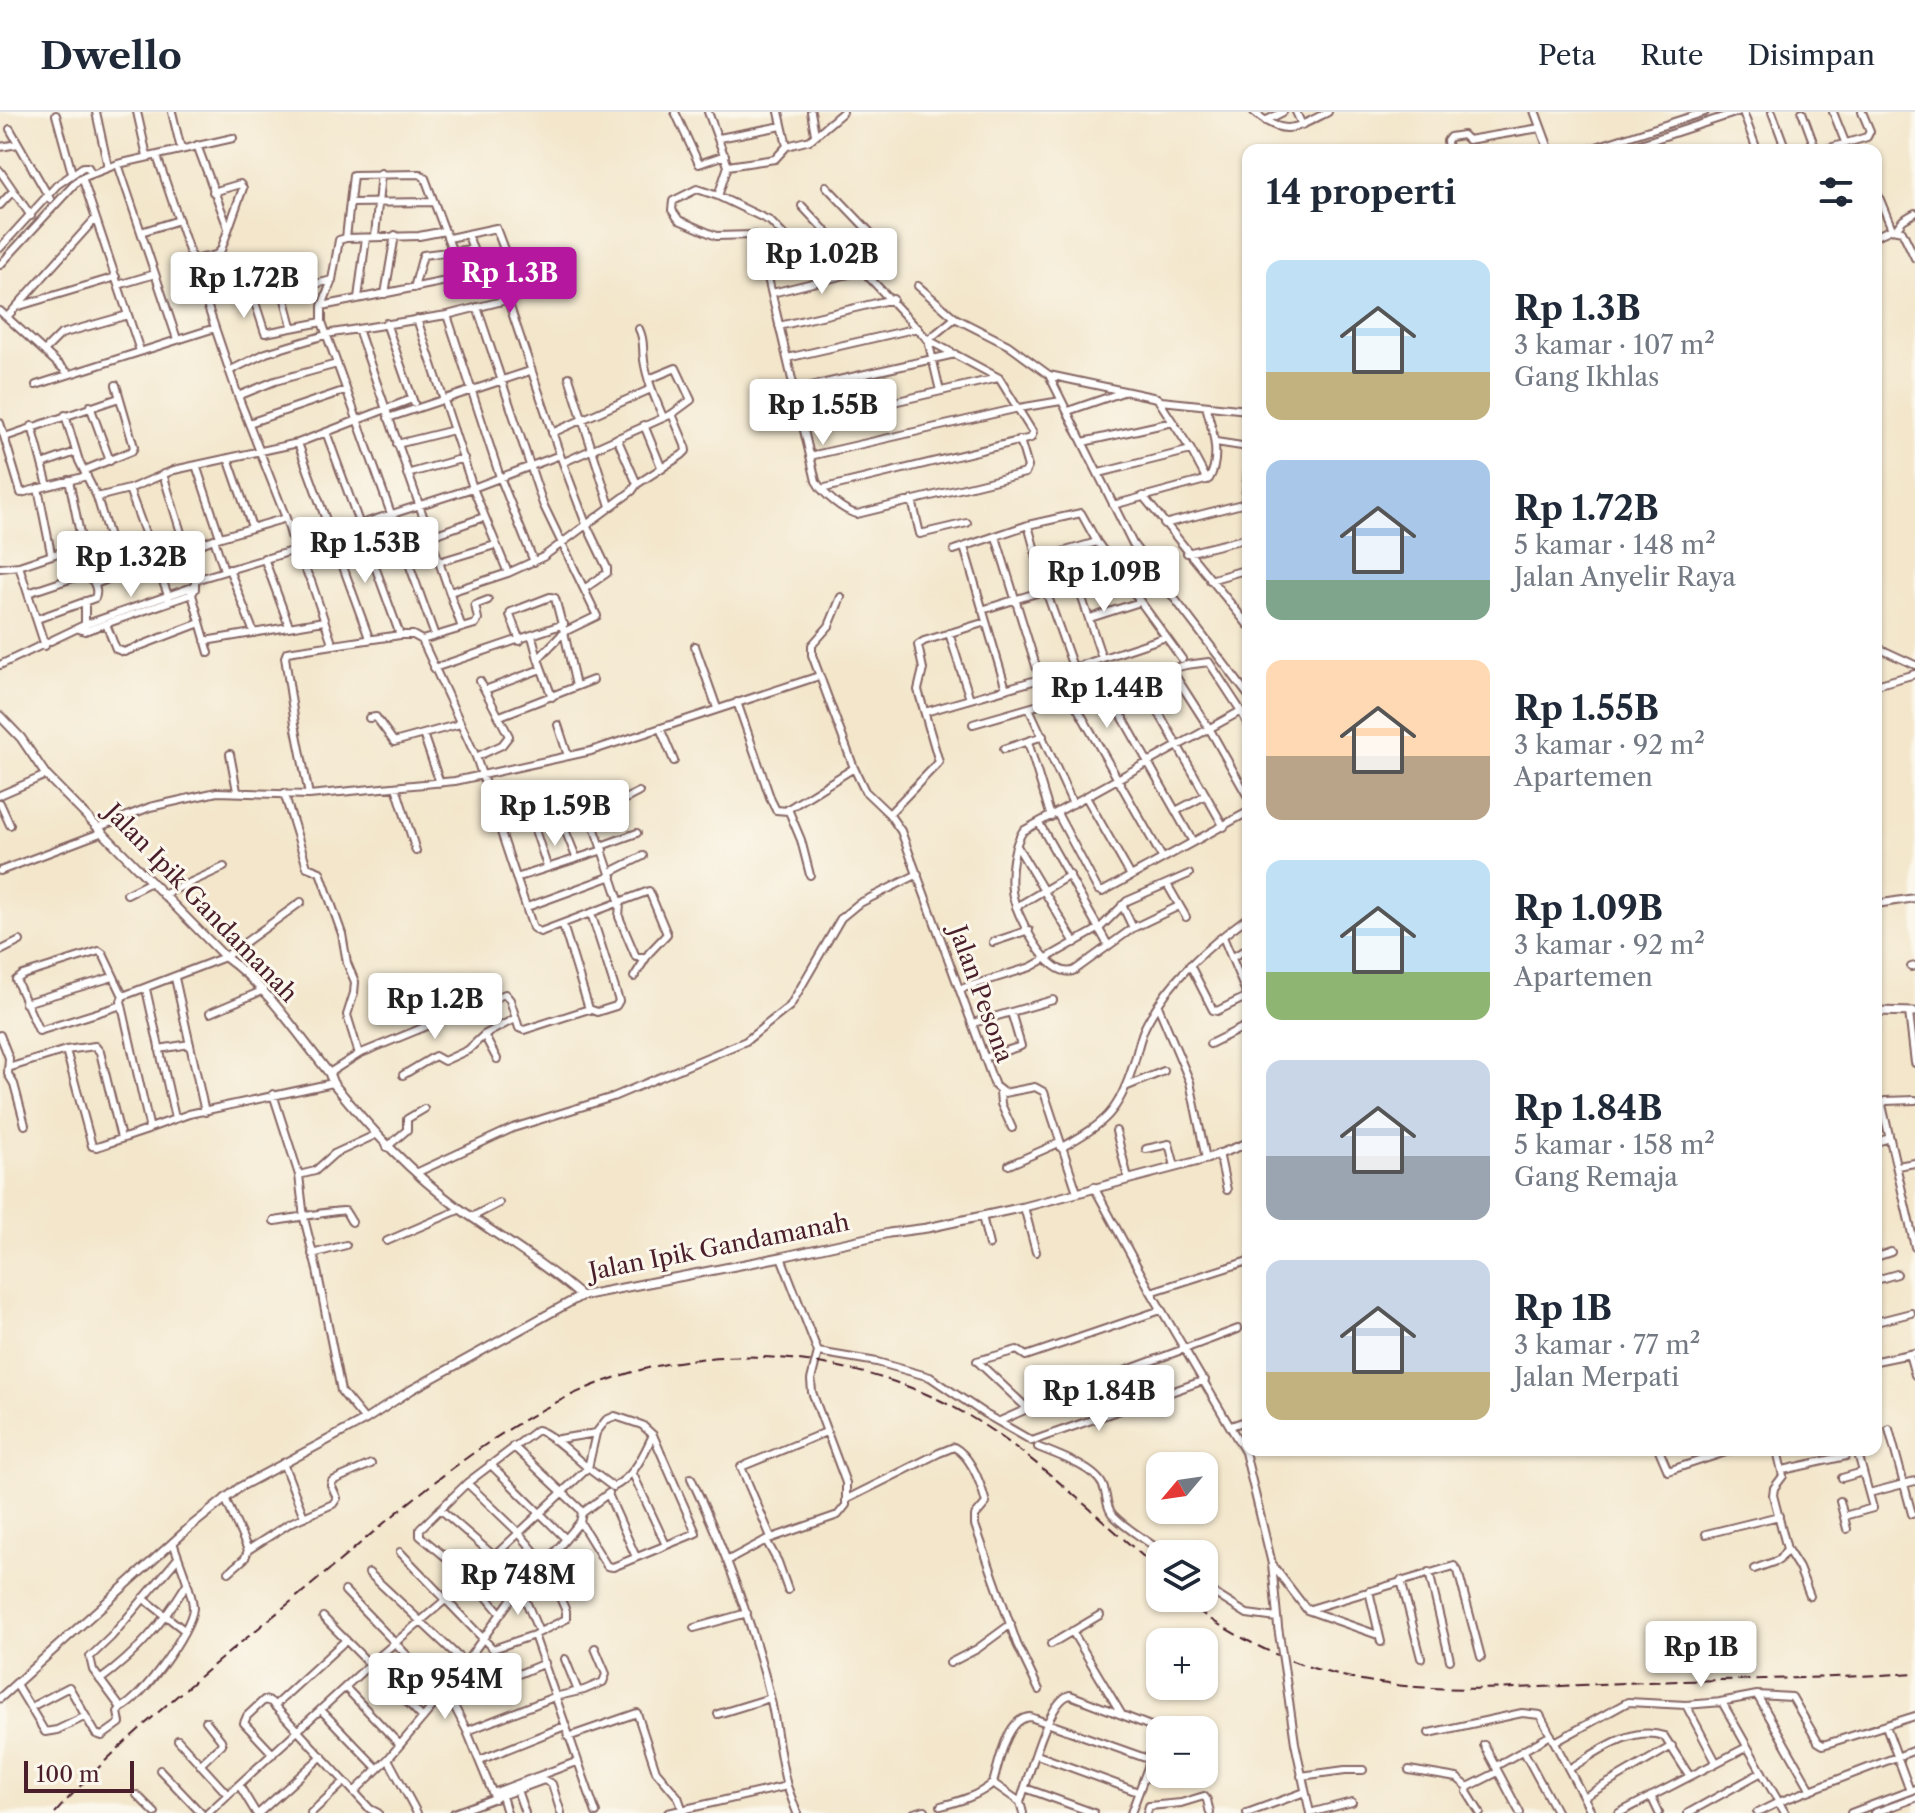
<!DOCTYPE html>
<html lang="id">
<head>
<meta charset="utf-8">
<style>
  :root { --surface:#fff; --page:#f6f6f7; --text:#1f2937; --muted:#747a83; --line:#e0e1e3; --accent:#b5179e }
  body { margin:0; font-family:"Libre Caslon Text",serif; background:var(--page); color:var(--text); height:100vh; display:flex; flex-direction:column; font-size:30px; white-space:nowrap }
  * { box-sizing:border-box; margin:0 }
  p { font-size:26px; color:var(--muted) }
  .icon { flex:none; width:44px; height:44px; fill:none; stroke:currentColor; stroke-width:2; stroke-linecap:round; stroke-linejoin:round }
  .map { position:relative; flex:1; overflow:hidden }
  .sheet { position:absolute; left:1242px; top:32px; width:640px; height:1312px; display:flex; flex-direction:column; background:var(--surface); border-radius:16px; box-shadow:0 2px 6px #0004 }
  .sheet>* { flex:none }
  .needle { width:52px; rotate:241deg }
  .buttons { position:absolute; left:1146px; top:1340px; display:grid; gap:16px }
  .buttons a { display:grid; place-items:center; width:72px; height:72px; border-radius:16px; background:var(--surface); box-shadow:0 2px 6px #0004; font-size:40px }
  .scale { position:absolute; left:24px; bottom:20px; width:110px; box-sizing:border-box; padding-left:8px; border:4px solid #4a1f2b; border-top:0; font-size:22px; line-height:28px; white-space:nowrap; color:#4a1f2b; -webkit-text-stroke:6px #fbf7ec; paint-order:stroke }
  .price { position:absolute; translate:-50% -68px; padding:0 18px; border-radius:8px; background:#fff; color:#222; font-size:26px; line-height:52px; filter:drop-shadow(0 2px 4px #0008) }
  .price::after { content:''; position:absolute; left:50%; top:48px; width:24px; height:18px; margin-left:-12px; background:inherit; clip-path:polygon(0 0,100% 0,50% 100%) }
  .price.active { background:var(--accent); color:#fff }
  ul { padding:0; list-style:none }
  li { display:flex; align-items:center; gap:24px; height:200px; padding:0 24px }
  li span { display:grid; place-items:center; flex:none; width:224px; height:160px; border-radius:16px; color:#555 }
  li>.icon { margin-inline-start:auto }
  span .icon { width:96px; height:96px; fill:#fffc; stroke-width:1 }
  li b { font-size:34px }
  h2 { display:flex; justify-content:space-between; align-items:center; height:96px; padding:0 24px; font-size:34px }
  header { display:flex; align-items:center; gap:48px; box-sizing:border-box; height:112px; padding:0 40px; background:var(--surface); border-bottom:2px solid var(--line) }
  header strong { font-size:38px }
  nav { display:flex; gap:44px; margin-inline-start:auto; font-size:28px }
  .map>svg:first-child { display:block }
</style>
</head>
<body>
<header>
<strong>Dwello</strong>
<nav><a>Peta</a><a>Rute</a><a>Disimpan</a></nav>
</header>
<div class="map">
<svg width="1915" height="1701" viewBox="0 0 1915 1701">
  <rect width="100%" height="100%" fill="#fbf7ec"/>
  <filter id="ink" filterUnits="userSpaceOnUse"><feTurbulence type="fractalNoise" baseFrequency=".0125" numOctaves="2"/><feDisplacementMap in="SourceGraphic" scale="16" xChannelSelector="R" yChannelSelector="G"/><feConvolveMatrix kernelMatrix="1 2 1 2 8 2 1 2 1" color-interpolation-filters="sRGB"/></filter>
  <filter id="wash" filterUnits="userSpaceOnUse"><feTurbulence type="fractalNoise" baseFrequency=".006" numOctaves="4" result="noise"/><feDisplacementMap in="SourceGraphic" scale="32" xChannelSelector="R" yChannelSelector="G"/><feGaussianBlur stdDeviation="1.8" result="paint"/><feColorMatrix in="noise" values="0 0 0 0 0 0 0 0 0 0 0 0 0 0 0 0 0 1.4 0 .05"/><feComposite in="paint" operator="in"/></filter>
  <g filter="url(#wash)">
    <rect width="100%" height="100%" fill="#f3e6cb"/>
  </g>
  <g filter="url(#ink)">
    <g fill="none" stroke-linecap="round" stroke-linejoin="round">
      <!-- minor casing -->
      <g stroke="#856563" stroke-width="10">
        <path id="minor" d="M96,0L108,55
          M137,0L147,44
          M172,0L181,37
          M675,0L699,52L725,43
          M708,0L728,54L718,84L770,109L801,141
          M779,0L787,34
          M811,0L815,22
          M1254,0C1284,26 1296,16 1328,0
          M1296,0L1302,13
          M1743,0L1757,38
          M1772,0L1786,38
          M1802,0L1816,38
          M1833,0L1845,30
          M56,3L72,61
          M1265,9L1283,0
          M10,17L50,87
          M719,26L782,14
          M197,33L228,116
          M0,35L18,32
          M1448,38L1447,29L1450,25L1463,23L1468,28L1540,16
          M1587,38L1705,0
          M1622,38L1738,0
          M1823,38L1867,25L1870,19L1862,0
          M157,44L238,284L286,406L295,438L311,469L332,531
          M118,52L177,227
          M728,54L775,47L787,34L810,28L843,0
          M0,59L31,104
          M82,65L140,239
          M1876,78L1892,117L1876,124
          M718,84L697,77L673,89L672,98L679,108L716,124L754,123L764,149
          M350,91L434,90
          M0,93L13,79
          M802,94L928,228L999,266L1033,321L1031,326L821,377
          M1892,117L1902,119L1915,146
          M1896,117L1903,108L1915,101
          M141,120L179,108
          M468,123L482,163
          M375,124L381,61
          M346,126L353,63L420,62L425,66L452,138
          M839,131L764,149L816,369C823,382 843,399 857,402L1025,361L1028,355L1020,328
          M0,136L57,73L83,55H88L91,61
          M194,148L216,143L221,138L243,76L240,72L213,80
          M0,153L79,67L118,52L233,26
          M498,159L560,343L586,412L607,456V461L584,477
          M118,173L155,162
          M918,174L955,206L1008,233L1049,263L1133,432L1248,583
          M414,176L423,143L472,137
          M283,180L292,214
          M772,181L865,158L885,136L826,74
          M385,182L395,123
          M358,186L366,126
          M322,194L511,156
          M16,195L116,165
          M477,195L543,392L597,504L564,520L576,574
          M0,199L68,261
          M447,203L500,365L534,450
          M7,205L95,107
          M417,207L473,376L508,461
          M322,210L265,221L252,181L256,179L283,180L332,168
          M386,211L414,291
          M779,214L893,187
          M358,217L462,516
          M639,217C645,229 642,235 644,248C647,268 655,286 663,305
          M45,238L61,222L128,203
          M787,246L918,216
          M229,259L266,241L332,221L447,203L518,185L511,156L496,116L449,126
          M1049,263L1157,286L1161,289L1248,298
          M569,265L610,394
          M36,273L215,216
          M794,278L955,242
          M940,279L928,228L955,206
          M238,284L275,269L337,252
          M1159,289L1191,338L1207,368
          M90,294L110,349
          M1068,299L1123,280
          M65,303L79,349L97,385L120,461
          M388,306L530,259
          M0,311L21,381L87,364
          M249,311L346,278
          M802,311L998,266
          M644,313L662,357
          M32,314L48,374
          M326,320L400,523
          M552,321L651,277
          M5,325L119,286
          M617,326L637,372
          M1083,330L1173,310
          M1216,330L1248,335
          M298,331L369,526
          M397,332L454,318
          M810,344L1019,296L1061,289
          M228,346L252,415
          M564,350L672,302L691,288L676,256L649,267
          M42,352L76,340
          M196,353L220,425
          M85,358L132,339L134,335L116,273
          M1099,361L1191,338
          M163,362L186,437
          M407,362L464,346
          M38,376L51,441
          M129,377L169,486
          M1143,384L1248,513
          M97,385L129,377L174,358L298,331L412,287
          M912,388L920,422L967,411
          M1113,393L1209,367C1222,345 1212,317 1206,294
          M1164,412L1242,392L1245,389L1248,357
          M1028,413L1046,479L1073,555
          M431,424L484,405
          M996,425L1040,567
          M214,427L224,458
          M964,435L1006,577
          M954,438L1028,413L1081,401L1097,430L1182,547
          M1187,441L1248,426
          M264,446L289,514
          M1038,447L1097,430
          M439,450L495,433
          M19,454L45,534
          M0,456L19,454L82,433
          M229,457L254,521
          M1076,468L1102,546
          M1210,468L1248,457
          M95,472L214,427L286,406
          M191,479L209,541
          M450,480L508,461L543,445L632,379L637,372L682,343L686,339L685,333L672,302
          M28,481L88,461
          M841,485L829,514L812,533V543L854,656L865,679L889,702L901,719L995,974L1004,981L1035,975L1044,980L1077,1080
          M982,498L1116,456
          M1090,506L1140,490
          M37,507L95,486C99,477 93,469 88,461L69,368
          M106,512L116,537L124,540L200,511
          M79,517L85,519L192,482L195,477V468L295,438L361,412L473,376L560,343
          M85,517V489
          M949,521L970,587
          M435,524L322,210V194L332,168L339,128L346,126L419,124L445,119
          M532,524L538,547
          M422,528L476,645L533,816L540,820L649,779L667,822L649,841L634,865
          M205,529L324,509
          M520,529L510,503L511,500L550,485L555,486L564,520L538,547L552,585
          M695,534L717,596
          M1876,535L1915,553
          M0,553L84,513L190,476L195,477
          M434,556L564,512
          M1171,557L1209,616L1248,685
          M1139,566L1224,715
          M1876,573L1915,562
          M485,578L541,557
          M1070,583L1163,747
          M737,590L771,688L776,698L788,699
          M1029,596L1073,692
          M1241,599L1248,613
          M925,600L1040,567L1166,525
          M500,604L593,568
          M369,606L376,605L394,630L460,612
          M973,612L1105,574L1186,553L1209,550L1241,599L1023,719C1013,734 1010,761 1012,779C1014,800 1049,871 1075,858L1133,816L1179,794
          M558,613L568,644
          M660,616L674,649
          M423,622L440,671
          M1028,630L1051,705
          M1004,637L1043,624
          M230,642L237,679
          M476,645L502,633L509,624L480,569
          M396,675L416,739
          M284,681L307,755L320,760L342,822L347,851L355,870L354,881L347,903L359,942
          M0,683L46,663
          M309,683L295,612L285,545L287,540L400,523H413L422,528L475,512L478,507L475,493L488,488
          M1086,685L1131,764
          M0,691L10,713
          M555,693L576,745
          M1176,699L1206,683
          M529,700L547,754
          M1057,701L1098,778L1102,780L1193,730L1105,574
          M889,702L939,650L918,578L923,557L918,533L924,529L986,510
          M592,704L639,680
          M500,710L555,693L585,688L620,791L619,805L636,845H646
          M1039,711L1108,833
          M99,715L150,695L217,680L309,683L455,669L591,639L819,564
          M1193,730L1248,700
          M601,734L637,721
          M1017,734L1075,831
          M0,759L103,720
          M611,760L643,744
          M810,763L801,728L788,697L854,656
          M516,766L603,738
          M1167,772L1186,805
          M127,782L151,770
          M163,783L224,755
          M1876,792L1915,786
          M1122,793L1133,816
          M527,795L612,764
          M1016,795L1070,763
          M563,813L589,897L597,900L616,894L619,889L591,801
          M1223,825L1248,885
          M993,830L1029,818
          M0,839L20,829
          M1233,845L1248,836
          M1190,853L1213,898L1217,899L1248,884
          M1911,855L1915,854
          M175,866L205,1000
          M146,877L175,1006
          M960,877L1031,855L1100,816L1127,789L1189,762
          M25,891L113,865
          M122,893L39,919L16,868L23,863L99,839L103,842L123,884
          M1158,894L1190,970L1206,1047
          M1909,900L1915,951
          M210,901L264,878
          M973,911L1053,888
          M0,923L9,946L8,962L14,972L25,1013
          M1210,932L1248,913
          M159,937L190,932
          M66,938L92,1034L97,1035L148,1018L149,1013L121,889L123,884L225,845L301,790
          M984,946L1021,934L1011,900
          M497,947L484,923L516,906
          M8,956L66,938L95,934L100,940L121,1026
          M329,961L359,942L505,882L510,888L519,916L524,918L589,897
          M403,963L435,944L444,949L468,938L484,923
          M1125,975L1164,959
          M1000,980L1001,992L1012,1016
          M273,982L299,1063L304,1106L317,1158L341,1279L365,1308
          M1915,988L1885,989L1882,993L1915,1135
          M150,1016L189,1002L333,971
          M1116,1019L1128,1066
          M1876,1030L1890,1026
          M387,1035L407,1018V1007L424,997
          M1061,1036C1106,1010 1118,1002 1134,951C1138,938 1140,923 1147,911C1171,866 1208,834 1248,805
          M1146,1037L1169,1032L1175,1054
          M1219,1041L1227,1078
          M1009,1053L1059,1031
          M1897,1054L1915,1051
          M416,1061L513,1016L613,985L746,929L790,894L841,806L858,792L918,762
          M299,1063L315,1059L334,1042L375,1023
          M1094,1075L1151,1180L1245,1340L1272,1452L1278,1515
          M1024,1095L1036,1140
          M982,1104L989,1133
          M472,1105L499,1091
          M274,1109C284,1108 341,1097 345,1099C347,1101 350,1108 352,1110
          M387,1129L461,1097
          M312,1142L346,1133
          M781,1145L818,1240L877,1250L930,1265L985,1302L1032,1329L1205,1268
          M1876,1145L1891,1140
          M1876,1168L1897,1162
          M1151,1180L1248,1149
          M1876,1210L1911,1201
          M1909,1242L1915,1263
          M977,1249L1017,1238L1026,1244L1161,1198
          M977,1249L1028,1297
          M1876,1249L1915,1241
          M1000,1309L1052,1286L1238,1217
          M1231,1314L1248,1308
          M1889,1317L1912,1402
          M553,1328L596,1321
          M1038,1335C1055,1342 1096,1356 1103,1374C1108,1385 1105,1394 1113,1403C1128,1419 1148,1428 1164,1442
          M1659,1338L1668,1359L1732,1338
          M283,1351L304,1405
          M490,1352L566,1427
          M1783,1358L1846,1344
          M633,1362L666,1433
          M691,1366C724,1436 752,1508 770,1584C777,1614 779,1644 787,1674
          M1842,1366L1863,1360
          M1869,1381L1915,1369
          M608,1382L636,1445
          M225,1386L248,1438L290,1411L333,1392L337,1386L331,1373L332,1369L371,1352
          M847,1387L939,1341L954,1335C972,1345 981,1372 986,1391L975,1404V1413L1017,1532L1039,1578
          M1840,1389L1847,1417
          M440,1397L493,1443L520,1475L539,1520
          M582,1401L609,1381
          M1844,1404L1873,1396L1857,1338
          M580,1410L607,1454L613,1455L696,1421L653,1323
          M1706,1422L1779,1404
          M771,1425L741,1355L826,1320
          M766,1428L778,1450L788,1478
          M1787,1437L1799,1456L1810,1484
          M400,1440L493,1537L534,1523L566,1507V1499L545,1452L518,1420L467,1371
          M727,1449L766,1428L838,1403L846,1393V1371L812,1280L811,1268L818,1240
          M1274,1455L1307,1498L1454,1454L1458,1459L1481,1545
          M1754,1457L1779,1448L1787,1437L1773,1383L1774,1376L1783,1364L1777,1338
          M229,1460L245,1446L248,1438
          M1429,1460L1450,1548
          M369,1461L465,1551
          M1401,1468L1421,1546
          M1204,1475L1247,1502L1277,1506
          M345,1479L452,1590L467,1619L495,1687
          M1369,1479L1381,1530
          M143,1486L184,1518
          M1307,1498L1378,1523
          M323,1505L423,1606
          M694,1516L747,1501
          M1072,1519L1122,1603
          M534,1523L596,1701
          M1051,1532L1100,1503
          M565,1547L578,1579
          M950,1551L977,1537L1011,1512
          M100,1568C137,1541 162,1512 186,1473
          M1286,1568L1295,1631L1310,1701L1352,1690
          M16,1572L45,1620L57,1618L84,1605
          M345,1575L399,1632
          M1757,1583L1811,1678
          M452,1590L545,1551
          M1720,1590L1757,1583L1792,1585L1818,1630L1823,1633L1915,1604
          M1686,1593L1716,1650
          M274,1594L346,1528
          M31,1595L69,1575L96,1622L102,1624L120,1611L118,1600L121,1596L93,1558L90,1545L111,1525L178,1446
          M121,1596C141,1588 192,1518 193,1496C193,1480 178,1447 173,1430
          M321,1598L377,1656
          M718,1602L770,1586
          M1886,1614L1910,1679
          M467,1619L554,1585L584,1578L603,1570L606,1562L595,1536
          M1429,1621L1522,1601L1540,1603L1592,1701
          M568,1625L637,1601L656,1659L678,1685L683,1699
          M178,1628L228,1683
          M1555,1630L1628,1590L1686,1593L1722,1590L1785,1701
          M1484,1633L1520,1701
          M1523,1638L1557,1701
          M273,1642L244,1611L247,1604L264,1588L271,1590L370,1697L378,1701
          M1037,1643L1138,1680
          M388,1647L417,1701
          M480,1648L565,1614
          M200,1653L222,1632L221,1628L206,1609
          M1496,1654L1551,1623
          M1569,1657C1598,1640 1630,1613 1664,1624L1689,1663
          M160,1658L201,1701
          M1409,1658L1457,1666L1468,1675
          M1301,1664L1345,1658H1363
          M239,1673L256,1701
          M1025,1676L1094,1701
          M517,1678L525,1701
          M354,1680L388,1647L443,1582L520,1475L545,1452L580,1410L582,1401L579,1396L513,1334
          M493,1681L576,1650
          M137,1683L155,1701
          M502,1684L507,1701
          M1651,1684L1659,1701
          M1584,1685L1672,1634
          M1020,1690C1028,1668 1048,1587 1070,1583L1153,1615L1158,1628L1131,1701
          M941,1694C960,1689 978,1684 993,1671
          M208,1701L369,1553L471,1466L588,1356L596,1321L606,1308L615,1304L642,1313L653,1323C642,1345 635,1364 613,1375L589,1357L588,1356C575,1346 551,1321 537,1318L467,1371L420,1417V1424L471,1466L501,1502
          M259,1701L322,1644
          M311,1701L344,1670
          M454,1701L544,1668L552,1672L561,1701
          M668,1701L787,1674L797,1701
          M914,1701L925,1698
          M1023,1701L1020,1690L993,1671C999,1652 1006,1606 1030,1605L1151,1648
          M1147,1701L1149,1694L1181,1691L1204,1684L1207,1688L1210,1701
          M1247,1701L1305,1680
          M1480,1701L1467,1680L1468,1675L1498,1660
          M1619,1701L1747,1635
          M1688,1701L1762,1660
          M1757,1701L1779,1690L1915,1638
          M1851,1701L1915,1677
          M1874,1701L1915,1686"/>
      </g>
      <!-- tertiary casing -->
      <g stroke="#856563" stroke-width="11">
        <path id="tertiary" d="M1535,0L1549,38
          M0,604L21,626L46,663L225,845C268,876 296,920 329,961L333,971C372,1019 410,1060 460,1097C501,1126 543,1151 581,1184
          M1876,899L1915,900
          M0,1586L190,1415L240,1375L365,1308L411,1278L581,1184L781,1145L889,1121L927,1116L1024,1095L1206,1047L1248,1031"/>
      </g>
      <!-- minor -->
      <use href="#minor" stroke="#fff" stroke-width="6"/>
      <!-- tertiary -->
      <use href="#tertiary" stroke="#fff" stroke-width="7"/>
      <!-- rail -->
      <path stroke="#4a1f2b" stroke-width="2" stroke-dasharray="12 6" stroke-linecap="butt" d="M1182,1486C1204,1505 1229,1519 1254,1532C1378,1596 1513,1574 1648,1570C1737,1567 1826,1567 1915,1561
        M55,1701C136,1611 236,1536 329,1458C472,1336 597,1223 799,1248C857,1256 918,1273 969,1304C1039,1346 1098,1406 1160,1459"/>
      <!-- minor-bridge casing -->
      <g stroke="#856563" stroke-width="10" stroke-linecap="butt">
        <path id="minor-bridge" d="M1278,1515L1286,1568"/>
      </g>
      <!-- minor-bridge -->
      <use href="#minor-bridge" stroke="#fff" stroke-width="6"/>
    </g>
  </g>
  <g text-anchor="middle" stroke-width="6" stroke-linejoin="round" paint-order="stroke">
    <!-- street labels -->
    <g font-size="24" fill="#4a1f2b" stroke="#fbf7ec">
      <text transform="translate(201 791) rotate(46)" y="8">Jalan Ipik Gandamanah</text>
      <text transform="translate(981 882) rotate(70)" y="8">Jalan Pesona</text>
      <text transform="translate(719 1135) rotate(-11)" y="8">Jalan Ipik Gandamanah</text>
    </g>
  </g>
</svg>
<div class="buttons">
<a><svg class="needle" viewBox="-14 -14 28 28"><path d="M0-13l5 13h-10z" fill="#e53935"/><path d="M0 13l5-13h-10z" fill="#747a83"/></svg></a>
<a><svg class="icon" aria-label="layers" viewBox="0 0 24 24"><path d="M12 4l9 5-9 5-9-5zM3 14l9 5 9-5"/></svg></a>
<a>+</a>
<a>−</a>
</div>
<div class="scale">100 m</div>
<b class="price" style="left:822px;top:184px">Rp 1.02B</b>
<b class="price active" style="left:510px;top:203px">Rp 1.3B</b>
<b class="price" style="left:244px;top:208px">Rp 1.72B</b>
<b class="price" style="left:823px;top:335px">Rp 1.55B</b>
<b class="price" style="left:365px;top:473px">Rp 1.53B</b>
<b class="price" style="left:131px;top:487px">Rp 1.32B</b>
<b class="price" style="left:1104px;top:502px">Rp 1.09B</b>
<b class="price" style="left:1107px;top:618px">Rp 1.44B</b>
<b class="price" style="left:555px;top:736px">Rp 1.59B</b>
<b class="price" style="left:435px;top:929px">Rp 1.2B</b>
<b class="price" style="left:1099px;top:1321px">Rp 1.84B</b>
<b class="price" style="left:518px;top:1505px">Rp 748M</b>
<b class="price" style="left:1701px;top:1577px">Rp 1B</b>
<b class="price" style="left:445px;top:1609px">Rp 954M</b>
<section class="sheet">
<h2>14 properti<svg class="icon" aria-label="filters" viewBox="0 0 24 24"><path d="M4 7h16M4 17h16"/><circle cx="9" cy="7" r="2"/><circle cx="15" cy="17" r="2"/></svg></h2>
<ul>
<li><span style="background:linear-gradient(#bfe0f5 70%,#c2b280 0)"><svg class="icon" aria-label="home" viewBox="0 0 24 24"><path d="M3 11l9-7 9 7M6 9v11h12V9"/></svg></span><div><b>Rp 1.3B</b><p>3 kamar · 107 m²</p><p>Gang Ikhlas</p></div></li>
<li><span style="background:linear-gradient(#a9c7e8 75%,#7fa58c 0)"><svg class="icon" aria-label="home" viewBox="0 0 24 24"><path d="M3 11l9-7 9 7M6 9v11h12V9"/></svg></span><div><b>Rp 1.72B</b><p>5 kamar · 148 m²</p><p>Jalan Anyelir Raya</p></div></li>
<li><span style="background:linear-gradient(#ffd9b3 60%,#b9a48a 0)"><svg class="icon" aria-label="home" viewBox="0 0 24 24"><path d="M3 11l9-7 9 7M6 9v11h12V9"/></svg></span><div><b>Rp 1.55B</b><p>3 kamar · 92 m²</p><p>Apartemen</p></div></li>
<li><span style="background:linear-gradient(#bfe0f5 70%,#8fb573 0)"><svg class="icon" aria-label="home" viewBox="0 0 24 24"><path d="M3 11l9-7 9 7M6 9v11h12V9"/></svg></span><div><b>Rp 1.09B</b><p>3 kamar · 92 m²</p><p>Apartemen</p></div></li>
<li><span style="background:linear-gradient(#c9d6e8 60%,#9aa5b1 0)"><svg class="icon" aria-label="home" viewBox="0 0 24 24"><path d="M3 11l9-7 9 7M6 9v11h12V9"/></svg></span><div><b>Rp 1.84B</b><p>5 kamar · 158 m²</p><p>Gang Remaja</p></div></li>
<li><span style="background:linear-gradient(#c9d6e8 70%,#c2b280 0)"><svg class="icon" aria-label="home" viewBox="0 0 24 24"><path d="M3 11l9-7 9 7M6 9v11h12V9"/></svg></span><div><b>Rp 1B</b><p>3 kamar · 77 m²</p><p>Jalan Merpati</p></div></li>
</ul>
</section>
</div>
</body>
</html>
